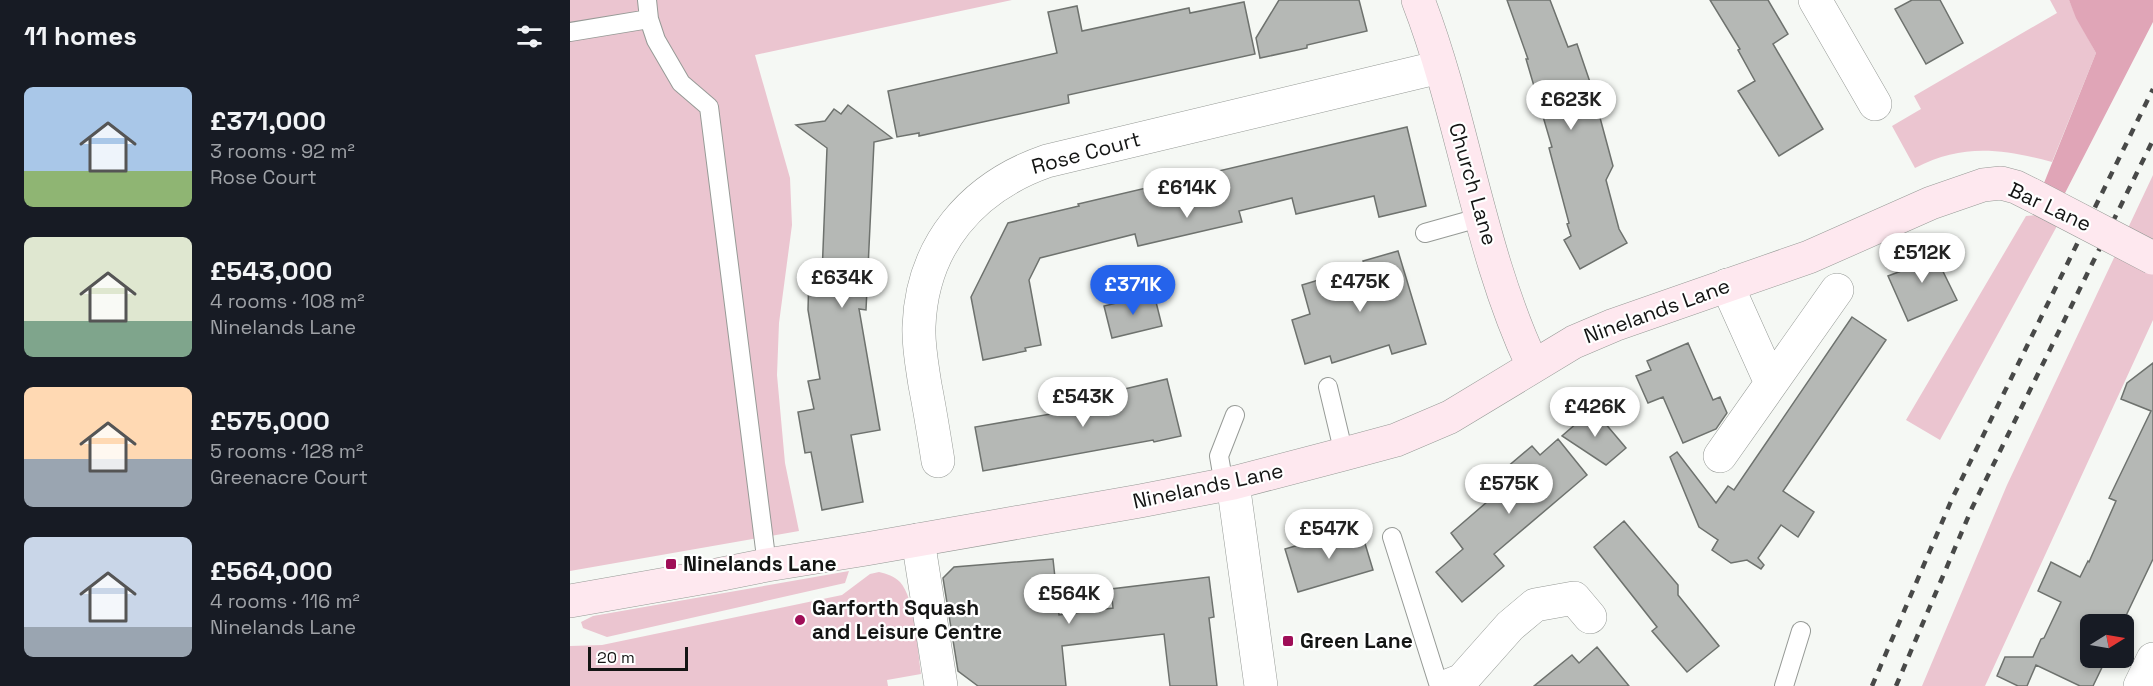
<!DOCTYPE html>
<html lang="en">
<head>
<meta charset="utf-8">
<style>
  :root { --surface:#171b24; --page:#20242c; --text:#f1f3f6; --muted:#9ea1a6; --accent:#2563eb }
  body { margin:0; font-family:"Space Grotesk",sans-serif; background:var(--page); color:var(--text); height:100vh; display:flex; flex-direction:column; font-size:22px; white-space:nowrap }
  * { box-sizing:border-box; margin:0 }
  p { font-size:20px; color:var(--muted) }
  .icon { flex:none; width:33px; height:33px; fill:none; stroke:currentColor; stroke-width:2; stroke-linecap:round; stroke-linejoin:round }
  .map { position:relative; flex:1; overflow:hidden }
  .panel { display:flex; flex-direction:column; background:var(--surface); width:570px }
  .panel>* { flex:none }
  .needle { width:39px; rotate:79deg }
  .controls { position:absolute; left:1510px; top:614px; display:grid; gap:12px }
  .controls a { display:grid; place-items:center; width:54px; height:54px; border-radius:9px; background:var(--surface); box-shadow:0 3px 9px #0003; font-size:30px }
  .scale { position:absolute; left:18px; bottom:15px; width:100px; box-sizing:border-box; padding-left:6px; border:3px solid #141514; border-top:0; font-size:16px; line-height:21px; white-space:nowrap; color:#141514; -webkit-text-stroke:4px #fff; paint-order:stroke }
  .price { position:absolute; translate:-50% -51px; padding:0 14px; border-radius:21px; background:#fff; color:#222; font-size:20px; line-height:39px; filter:drop-shadow(0 2px 3px #0008) }
  .price::after { content:''; position:absolute; left:50%; top:36px; width:18px; height:14px; margin-left:-9px; background:inherit; clip-path:polygon(0 0,100% 0,50% 100%) }
  .price.current { background:var(--accent); color:#fff }
  ul { padding:0; list-style:none }
  li { display:flex; align-items:center; gap:18px; height:150px; padding:0 24px }
  li span { display:grid; place-items:center; flex:none; width:168px; height:120px; border-radius:9px; color:#555 }
  li>.icon { margin-inline-start:auto }
  span .icon { width:72px; height:72px; fill:#fffc; stroke-width:1 }
  li b { font-size:26px }
  h2 { display:flex; justify-content:space-between; align-items:center; height:72px; padding:0 24px; font-size:26px }
  main { display:flex; flex:1; min-height:0 }
  .map>svg:first-child { display:block }
</style>
</head>
<body>
<main>
<section class="panel">
<h2>11 homes<svg class="icon" aria-label="filters" viewBox="0 0 24 24"><path d="M4 7h16M4 17h16"/><circle cx="9" cy="7" r="2"/><circle cx="15" cy="17" r="2"/></svg></h2>
<ul>
<li><span style="background:linear-gradient(#a9c7e8 70%,#8fb573 0)"><svg class="icon" aria-label="home" viewBox="0 0 24 24"><path d="M3 11l9-7 9 7M6 9v11h12V9"/></svg></span><div><b>£371,000</b><p>3 rooms · 92 m²</p><p>Rose Court</p></div></li>
<li><span style="background:linear-gradient(#dfe7d0 70%,#7fa58c 0)"><svg class="icon" aria-label="home" viewBox="0 0 24 24"><path d="M3 11l9-7 9 7M6 9v11h12V9"/></svg></span><div><b>£543,000</b><p>4 rooms · 108 m²</p><p>Ninelands Lane</p></div></li>
<li><span style="background:linear-gradient(#ffd9b3 60%,#9aa5b1 0)"><svg class="icon" aria-label="home" viewBox="0 0 24 24"><path d="M3 11l9-7 9 7M6 9v11h12V9"/></svg></span><div><b>£575,000</b><p>5 rooms · 128 m²</p><p>Greenacre Court</p></div></li>
<li><span style="background:linear-gradient(#c9d6e8 75%,#9aa5b1 0)"><svg class="icon" aria-label="home" viewBox="0 0 24 24"><path d="M3 11l9-7 9 7M6 9v11h12V9"/></svg></span><div><b>£564,000</b><p>4 rooms · 116 m²</p><p>Ninelands Lane</p></div></li>
</ul>
</section>
<div class="map">
<svg width="1583" height="686" viewBox="0 0 1583 686">
  <rect width="100%" height="100%" fill="#f5f8f4"/>
  <!-- green -->
  <path fill="#ebc5d0" d="M0,0H442L185,55L220,178L222,225L209,323L207,375L215,463L229,531L0,571Z
    M1480,0H1499L1507,18L1526,53L1482,162C1432,149 1393,143 1345,168L1322,126L1351,109L1344,96L1487,13Z
    M1583,175V320L1415,686H1352L1437,485Z
    M1467,215L1487,226L1370,440L1336,420L1456,216Z
    M279,571L275,583L37,637L13,628L11,622L23,616Z
    M309,572C317,574 324,576 330,582C345,598 348,652 351,674L317,680L318,686H0V646L32,645L272,595L300,574Z"/>
  <!-- forest -->
  <path fill="#e0a5b7" d="M1499,0H1583V22L1494,195L1474,183L1526,53L1506,18Z"/>
  <!-- building -->
  <path fill="#b5b8b5" stroke="#6e726e" stroke-width="1.5" d="M709,0H789L797,31L737,45V48L690,58L686,38Z
    M937,0H980L998,47L1007,44L1022,88L1043,166L1036,180L1049,229L1057,243L1010,269L994,240L1001,236L997,224L999,223L979,148L982,147L956,59H958Z
    M1140,0H1198L1218,34L1203,44L1253,129L1209,156L1168,91L1185,81L1168,50L1170,49Z
    M1342,0H1370L1393,43L1356,64L1325,9Z
    M674,2L685,54L498,95L499,103L349,136V133L327,137L318,91L487,53L478,12L507,6L512,31L619,8L620,13Z
    M278,105L322,138L304,142L296,310L289,309L310,430L281,435L293,502L252,510L241,452L235,453L228,412L244,409L238,381L250,379L238,310L239,274L252,275L257,148L226,125L255,121L264,109L271,114Z
    M837,127L856,206L809,217L804,196L726,214L722,198L669,211L672,222L568,246L565,234L470,258L459,280L471,345L455,348L456,351L413,360L401,297L438,223L509,206L508,204Z
    M1359,243L1387,300L1338,321L1318,276L1339,268L1333,254Z
    M828,251L856,344L822,354L819,345L762,363L760,356L735,364L722,320L740,314L732,285L795,266L793,261Z
    M584,294L592,326L542,338L534,306Z
    M1282,317L1316,340L1213,491L1244,512L1228,537L1211,525L1188,558L1194,565L1191,569L1177,560L1161,563L1142,550L1148,540L1129,527L1100,457L1107,452L1146,503L1158,486L1164,490Z
    M1118,343L1143,400L1150,397L1157,413L1146,429L1113,443L1093,397L1078,403L1066,376L1081,370L1077,361Z
    M1583,363V559L1552,624H1521V657H1537L1523,686H1510L1466,665L1457,686H1448L1427,676L1435,657H1463L1471,639L1474,638L1491,602L1468,591L1481,562L1510,577L1518,561L1519,562L1546,501L1539,498L1581,411L1551,399L1557,383Z
    M597,379L611,436L584,442L583,440L413,471L405,427L510,409L508,400Z
    M1023,409L1056,448L1036,465L992,436Z
    M988,439L1017,475L924,554L934,566L892,602L866,572L893,549L881,533L932,489L923,479L962,446L970,455Z
    M1054,521L1108,585V595L1149,646L1117,672L1082,631L1087,627L1024,547Z
    M790,527L803,570L728,592L715,549Z
    M483,559L489,615L543,608L541,589L639,577L644,617L639,618L647,686H600L594,634L492,646L496,686H408L388,671L373,578L384,567Z
    M1027,647L1059,686H964L1002,655L1009,663Z"/>
  <g fill="none" stroke-linecap="round" stroke-linejoin="round">
    <!-- lane casing -->
    <g stroke="#969a96" stroke-width="20">
      <path id="lane" d="M77,0L79,19
        M0,32L79,19L86,40L111,83L139,107L197,565
        M855,233L912,217
        M758,387L774,454
        M654,485L649,456L665,415
        M822,537L869,686
        M1214,686L1231,631"/>
    </g>
    <!-- street casing -->
    <g stroke="#969a96" stroke-width="34">
      <path id="street" d="M1245,0L1305,104
        M1157,285L1201,383
        M1150,456L1267,290
        M368,461C364,436 360,410 355,385C352,365 348,345 349,326C352,245 402,187 477,161L870,67
        M663,483L691,686
        M348,540L371,686
        M877,686L892,680L940,626L965,605L1004,598L1020,617
        M1570,686L1583,659"/>
    </g>
    <!-- secondary casing -->
    <g stroke="#969a96" stroke-width="34">
      <path id="secondary" d="M848,0C894,119 908,250 963,366
        M0,601L142,576L197,565L296,549L570,501L663,483L774,454L826,440L880,417L1004,342L1044,325L1239,257L1361,203L1413,185L1431,183L1446,187L1462,195"/>
    </g>
    <!-- lane -->
    <use href="#lane" stroke="#fff" stroke-width="18"/>
    <!-- street -->
    <use href="#street" stroke="#fff" stroke-width="33"/>
    <!-- secondary -->
    <use href="#secondary" stroke="#fee8ef" stroke-width="33"/>
    <!-- rail -->
    <path stroke="#484948" stroke-width="4.5" stroke-dasharray="8 8" stroke-linecap="butt" d="M1302,686L1382,499L1583,89
      M1326,686L1402,508L1583,140"/>
    <!-- secondary-bridge casing -->
    <g stroke="#969a96" stroke-width="34" stroke-linecap="butt">
      <path id="secondary-bridge" d="M1462,195L1583,258"/>
    </g>
    <!-- secondary-bridge -->
    <use href="#secondary-bridge" stroke="#fee8ef" stroke-width="33"/>
  </g>
  <!-- markers -->
  <g fill="#9f0e57" stroke="#fff" stroke-width="2">
    <rect x="95" y="558" width="12" height="12" rx="3"/>
    <circle cx="230" cy="620" r="6"/>
    <rect x="712" y="635" width="12" height="12" rx="3"/>
  </g>
  <g text-anchor="middle" stroke-width="4.5" stroke-linejoin="round" paint-order="stroke">
    <!-- street labels -->
    <g font-size="21" fill="#141514" stroke="#fff">
      <text transform="translate(516 153) rotate(-15)" y="7">Rose Court</text>
      <text transform="translate(903 184) rotate(74)" y="7">Church Lane</text>
      <text transform="translate(1480 207) rotate(25)" y="7">Bar Lane</text>
      <text transform="translate(1087 311) rotate(-20)" y="7">Ninelands Lane</text>
      <text transform="translate(638 486) rotate(-12)" y="7">Ninelands Lane</text>
    </g>
    <!-- poi labels -->
    <g font-size="21" font-weight="bold" fill="#141514" stroke="#fff" text-anchor="start">
      <text x="113" y="571">Ninelands Lane</text>
      <text x="242" y="615">Garforth Squash<tspan x="242" dy="24">and Leisure Centre</tspan></text>
      <text x="730" y="648">Green Lane</text>
    </g>
  </g>
</svg>
<div class="controls">
<a><svg class="needle" viewBox="-14 -14 28 28"><path d="M0-13l5 13h-10z" fill="#e53935"/><path d="M0 13l5-13h-10z" fill="#9ea1a6"/></svg></a>
</div>
<div class="scale">20 m</div>
<b class="price" style="left:1001px;top:131px">£623K</b>
<b class="price" style="left:617px;top:219px">£614K</b>
<b class="price" style="left:1352px;top:284px">£512K</b>
<b class="price" style="left:272px;top:309px">£634K</b>
<b class="price" style="left:790px;top:313px">£475K</b>
<b class="price current" style="left:563px;top:316px">£371K</b>
<b class="price" style="left:513px;top:428px">£543K</b>
<b class="price" style="left:1025px;top:438px">£426K</b>
<b class="price" style="left:939px;top:515px">£575K</b>
<b class="price" style="left:759px;top:560px">£547K</b>
<b class="price" style="left:499px;top:625px">£564K</b>
</div>
</main>
</body>
</html>
